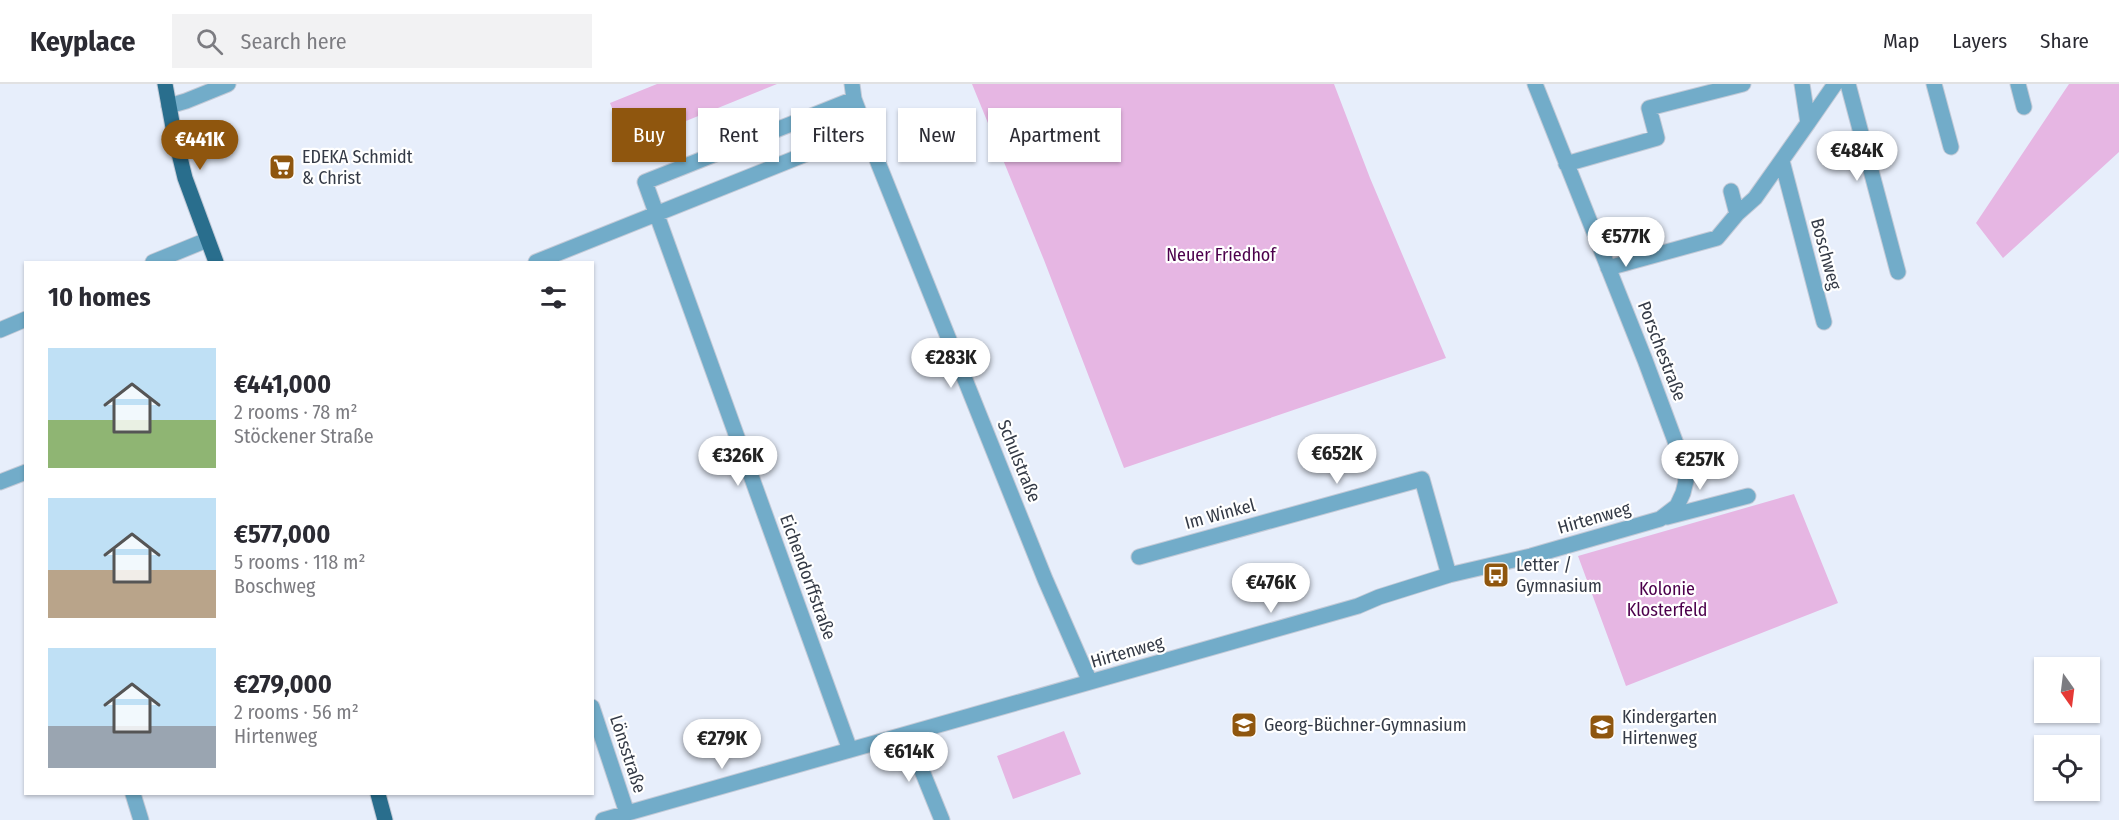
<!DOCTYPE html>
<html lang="en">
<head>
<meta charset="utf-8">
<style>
  :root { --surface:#fff; --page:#f2f2f3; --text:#2b2b33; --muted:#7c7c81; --line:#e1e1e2; --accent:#8f560e }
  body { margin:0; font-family:"Fira Sans Condensed",sans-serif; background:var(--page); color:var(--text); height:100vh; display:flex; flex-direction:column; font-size:22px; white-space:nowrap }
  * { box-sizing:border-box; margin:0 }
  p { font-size:20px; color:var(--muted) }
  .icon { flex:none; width:33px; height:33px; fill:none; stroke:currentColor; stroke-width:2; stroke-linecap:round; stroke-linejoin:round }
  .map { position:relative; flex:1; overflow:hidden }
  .details { position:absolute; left:24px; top:177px; width:570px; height:534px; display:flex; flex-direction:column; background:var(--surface); border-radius:0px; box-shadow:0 2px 4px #0004 }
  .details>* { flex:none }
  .banner { position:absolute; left:612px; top:24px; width:570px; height:54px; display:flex; gap:12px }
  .needle { width:39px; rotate:166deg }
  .fabs { position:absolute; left:2034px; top:573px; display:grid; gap:12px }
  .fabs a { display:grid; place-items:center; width:66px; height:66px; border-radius:0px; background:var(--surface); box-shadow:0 2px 4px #0004; font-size:30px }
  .price { position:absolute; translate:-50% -51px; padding:0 14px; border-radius:21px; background:#fff; color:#222; font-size:20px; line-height:39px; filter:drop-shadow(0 2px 3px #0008) }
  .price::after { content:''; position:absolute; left:50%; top:36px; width:18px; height:14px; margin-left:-9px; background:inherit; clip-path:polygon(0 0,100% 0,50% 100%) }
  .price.on { background:var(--accent); color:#fff }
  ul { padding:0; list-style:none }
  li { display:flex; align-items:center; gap:18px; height:150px; padding:0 24px }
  li span { display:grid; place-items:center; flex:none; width:168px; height:120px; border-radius:0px; color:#555 }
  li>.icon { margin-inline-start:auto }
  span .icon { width:72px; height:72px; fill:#fffc; stroke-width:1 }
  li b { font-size:26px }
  h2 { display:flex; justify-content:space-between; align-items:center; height:72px; padding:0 24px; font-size:26px }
  .pill { padding:0 21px; border-radius:0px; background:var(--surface); box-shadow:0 2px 4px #0004; font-size:21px; line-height:54px }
  .pill.on { background:var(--accent); color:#fff }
  header { display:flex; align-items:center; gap:36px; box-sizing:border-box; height:84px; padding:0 30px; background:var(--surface); border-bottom:2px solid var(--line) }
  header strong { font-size:28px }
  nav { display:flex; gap:33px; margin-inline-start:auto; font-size:21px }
  .search { width:420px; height:54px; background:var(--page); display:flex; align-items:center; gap:15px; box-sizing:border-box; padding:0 21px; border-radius:0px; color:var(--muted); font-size:22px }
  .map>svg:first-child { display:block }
</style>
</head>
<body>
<header>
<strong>Keyplace</strong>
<div class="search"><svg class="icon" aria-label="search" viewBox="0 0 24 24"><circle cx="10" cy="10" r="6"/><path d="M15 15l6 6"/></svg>Search here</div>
<nav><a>Map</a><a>Layers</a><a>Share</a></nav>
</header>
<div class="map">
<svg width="2119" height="736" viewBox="0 0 2119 736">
  <rect width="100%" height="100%" fill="#e7eefb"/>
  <!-- green -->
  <path fill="#e6b6e3" d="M657,0H777L627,61L610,19Z
    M972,0H1334L1370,94L1446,274L1124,384L1044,176Z
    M2069,0H2119V68L2003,174L1976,139Z
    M1794,410L1838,519L1626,602L1578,472Z
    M1064,647L1081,690L1013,715L997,672Z"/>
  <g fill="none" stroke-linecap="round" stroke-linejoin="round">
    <!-- minor casing -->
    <g stroke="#c3cad7" stroke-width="17">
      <path id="minor" d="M852,0L854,15L879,81L1045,495L1090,598
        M1848,0L1898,188
        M1934,0L1951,63
        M2018,0L2024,23
        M169,22L186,17L228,0
        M1808,39L1835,0
        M1782,77L1824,238
        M1566,80L1657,54L1649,24L1743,0
        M1737,130L1755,114L1808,39L1802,0
        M153,178L207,156
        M536,178L866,46
        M1608,184L1717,154L1737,130L1731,107
        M0,246L26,235
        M0,398L26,388
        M1667,433L1748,412
        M1139,473L1422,395L1449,491
        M592,623L627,729
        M907,650L942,736
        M850,666L645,98L854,15
        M133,710L141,736
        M603,736L1358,522L1379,513L1449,491L1531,472L1660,435L1677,422L1683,409L1686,397L1681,373L1645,276L1535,0"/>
    </g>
    <!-- major casing -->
    <g stroke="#c3cad7" stroke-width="17">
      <path id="major" d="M165,0L174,49L185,94L216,178
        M378,710L385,736"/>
    </g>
    <!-- minor -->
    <use href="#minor" stroke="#72acc9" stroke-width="15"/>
    <!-- major -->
    <use href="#major" stroke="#296e8d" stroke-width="15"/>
  </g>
  <!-- icons -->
  <defs>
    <g id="supermarket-square" transform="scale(1.35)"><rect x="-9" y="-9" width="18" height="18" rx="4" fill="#8f560e" stroke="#fff"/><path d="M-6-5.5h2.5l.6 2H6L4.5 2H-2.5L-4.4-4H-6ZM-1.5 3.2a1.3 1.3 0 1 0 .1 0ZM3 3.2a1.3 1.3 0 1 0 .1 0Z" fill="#fff"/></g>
    <g id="bus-square" transform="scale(1.35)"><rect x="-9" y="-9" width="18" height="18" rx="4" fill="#8f560e" stroke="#fff"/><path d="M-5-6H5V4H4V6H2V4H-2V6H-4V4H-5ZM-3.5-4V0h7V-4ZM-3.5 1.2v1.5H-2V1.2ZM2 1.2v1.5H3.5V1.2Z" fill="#fff"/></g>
    <g id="school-square" transform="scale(1.35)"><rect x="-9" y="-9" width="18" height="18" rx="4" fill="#8f560e" stroke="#fff"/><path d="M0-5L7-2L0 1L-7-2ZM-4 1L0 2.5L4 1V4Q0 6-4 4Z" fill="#fff"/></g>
  </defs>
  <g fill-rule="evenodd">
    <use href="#supermarket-square" x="282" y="83"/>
    <use href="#bus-square" x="1496" y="491"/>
    <use href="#school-square" x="1244" y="641"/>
    <use href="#school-square" x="1602" y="643"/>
  </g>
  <g text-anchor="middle" stroke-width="4.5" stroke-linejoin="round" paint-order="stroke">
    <!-- poi labels -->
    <g font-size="18" fill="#343a46" stroke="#fff" text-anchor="start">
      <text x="302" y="79">EDEKA Schmidt<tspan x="302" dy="21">&amp; Christ</tspan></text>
      <text x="1516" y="487">Letter /<tspan x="1516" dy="21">Gymnasium</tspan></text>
      <text x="1622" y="639">Kindergarten<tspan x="1622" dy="21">Hirtenweg</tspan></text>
      <text x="1264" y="647">Georg-Büchner-Gymnasium</text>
    </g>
    <!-- street labels -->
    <g font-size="18" fill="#343a46" stroke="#fff">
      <text transform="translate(1826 170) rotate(75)" y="6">Boschweg</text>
      <text transform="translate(1662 267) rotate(69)" y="6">Porschestraße</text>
      <text transform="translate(1019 377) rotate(68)" y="6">Schulstraße</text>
      <text transform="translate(1220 430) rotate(-15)" y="6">Im Winkel</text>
      <text transform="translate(1594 434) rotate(-16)" y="6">Hirtenweg</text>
      <text transform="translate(808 493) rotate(70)" y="6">Eichendorffstraße</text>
      <text transform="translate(1127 568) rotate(-16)" y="6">Hirtenweg</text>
      <text transform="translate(628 670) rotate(72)" y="6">Lönsstraße</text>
    </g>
    <!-- park labels -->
    <g font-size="18" fill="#4c004c" stroke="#fff">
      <text x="1221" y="177">Neuer Friedhof</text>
      <text x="1667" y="511">Kolonie<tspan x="1667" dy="21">Klosterfeld</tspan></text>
    </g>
  </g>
</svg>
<div class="fabs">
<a><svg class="needle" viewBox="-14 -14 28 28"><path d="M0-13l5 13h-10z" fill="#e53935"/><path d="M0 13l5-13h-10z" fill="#7c7c81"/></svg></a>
<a><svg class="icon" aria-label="locate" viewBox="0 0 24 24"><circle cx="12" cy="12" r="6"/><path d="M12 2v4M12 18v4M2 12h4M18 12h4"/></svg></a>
</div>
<b class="price on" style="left:200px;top:87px">€441K</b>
<b class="price" style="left:1857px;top:98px">€484K</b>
<b class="price" style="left:1626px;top:184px">€577K</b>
<b class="price" style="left:951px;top:305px">€283K</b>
<b class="price" style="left:1337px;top:401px">€652K</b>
<b class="price" style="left:738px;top:403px">€326K</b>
<b class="price" style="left:1700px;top:407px">€257K</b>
<b class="price" style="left:1271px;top:530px">€476K</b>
<b class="price" style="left:722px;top:686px">€279K</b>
<b class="price" style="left:909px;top:699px">€614K</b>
<div class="banner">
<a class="pill on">Buy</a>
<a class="pill">Rent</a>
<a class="pill">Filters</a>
<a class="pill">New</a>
<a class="pill">Apartment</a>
</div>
<section class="details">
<h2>10 homes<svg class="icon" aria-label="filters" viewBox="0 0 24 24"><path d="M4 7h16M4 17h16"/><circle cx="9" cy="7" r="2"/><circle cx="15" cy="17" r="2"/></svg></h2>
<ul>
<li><span style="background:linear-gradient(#bfe0f5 60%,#8fb573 0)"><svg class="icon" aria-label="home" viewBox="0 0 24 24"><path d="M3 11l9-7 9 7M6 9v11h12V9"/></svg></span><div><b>€441,000</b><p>2 rooms · 78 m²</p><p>Stöckener Straße</p></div></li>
<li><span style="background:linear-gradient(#bfe0f5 60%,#b9a48a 0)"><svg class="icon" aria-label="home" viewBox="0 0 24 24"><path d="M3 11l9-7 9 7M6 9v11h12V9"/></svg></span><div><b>€577,000</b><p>5 rooms · 118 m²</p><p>Boschweg</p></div></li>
<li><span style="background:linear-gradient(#bfe0f5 65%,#9aa5b1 0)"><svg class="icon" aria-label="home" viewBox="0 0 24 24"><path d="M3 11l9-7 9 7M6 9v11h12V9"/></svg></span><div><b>€279,000</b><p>2 rooms · 56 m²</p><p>Hirtenweg</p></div></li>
</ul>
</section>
</div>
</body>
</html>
